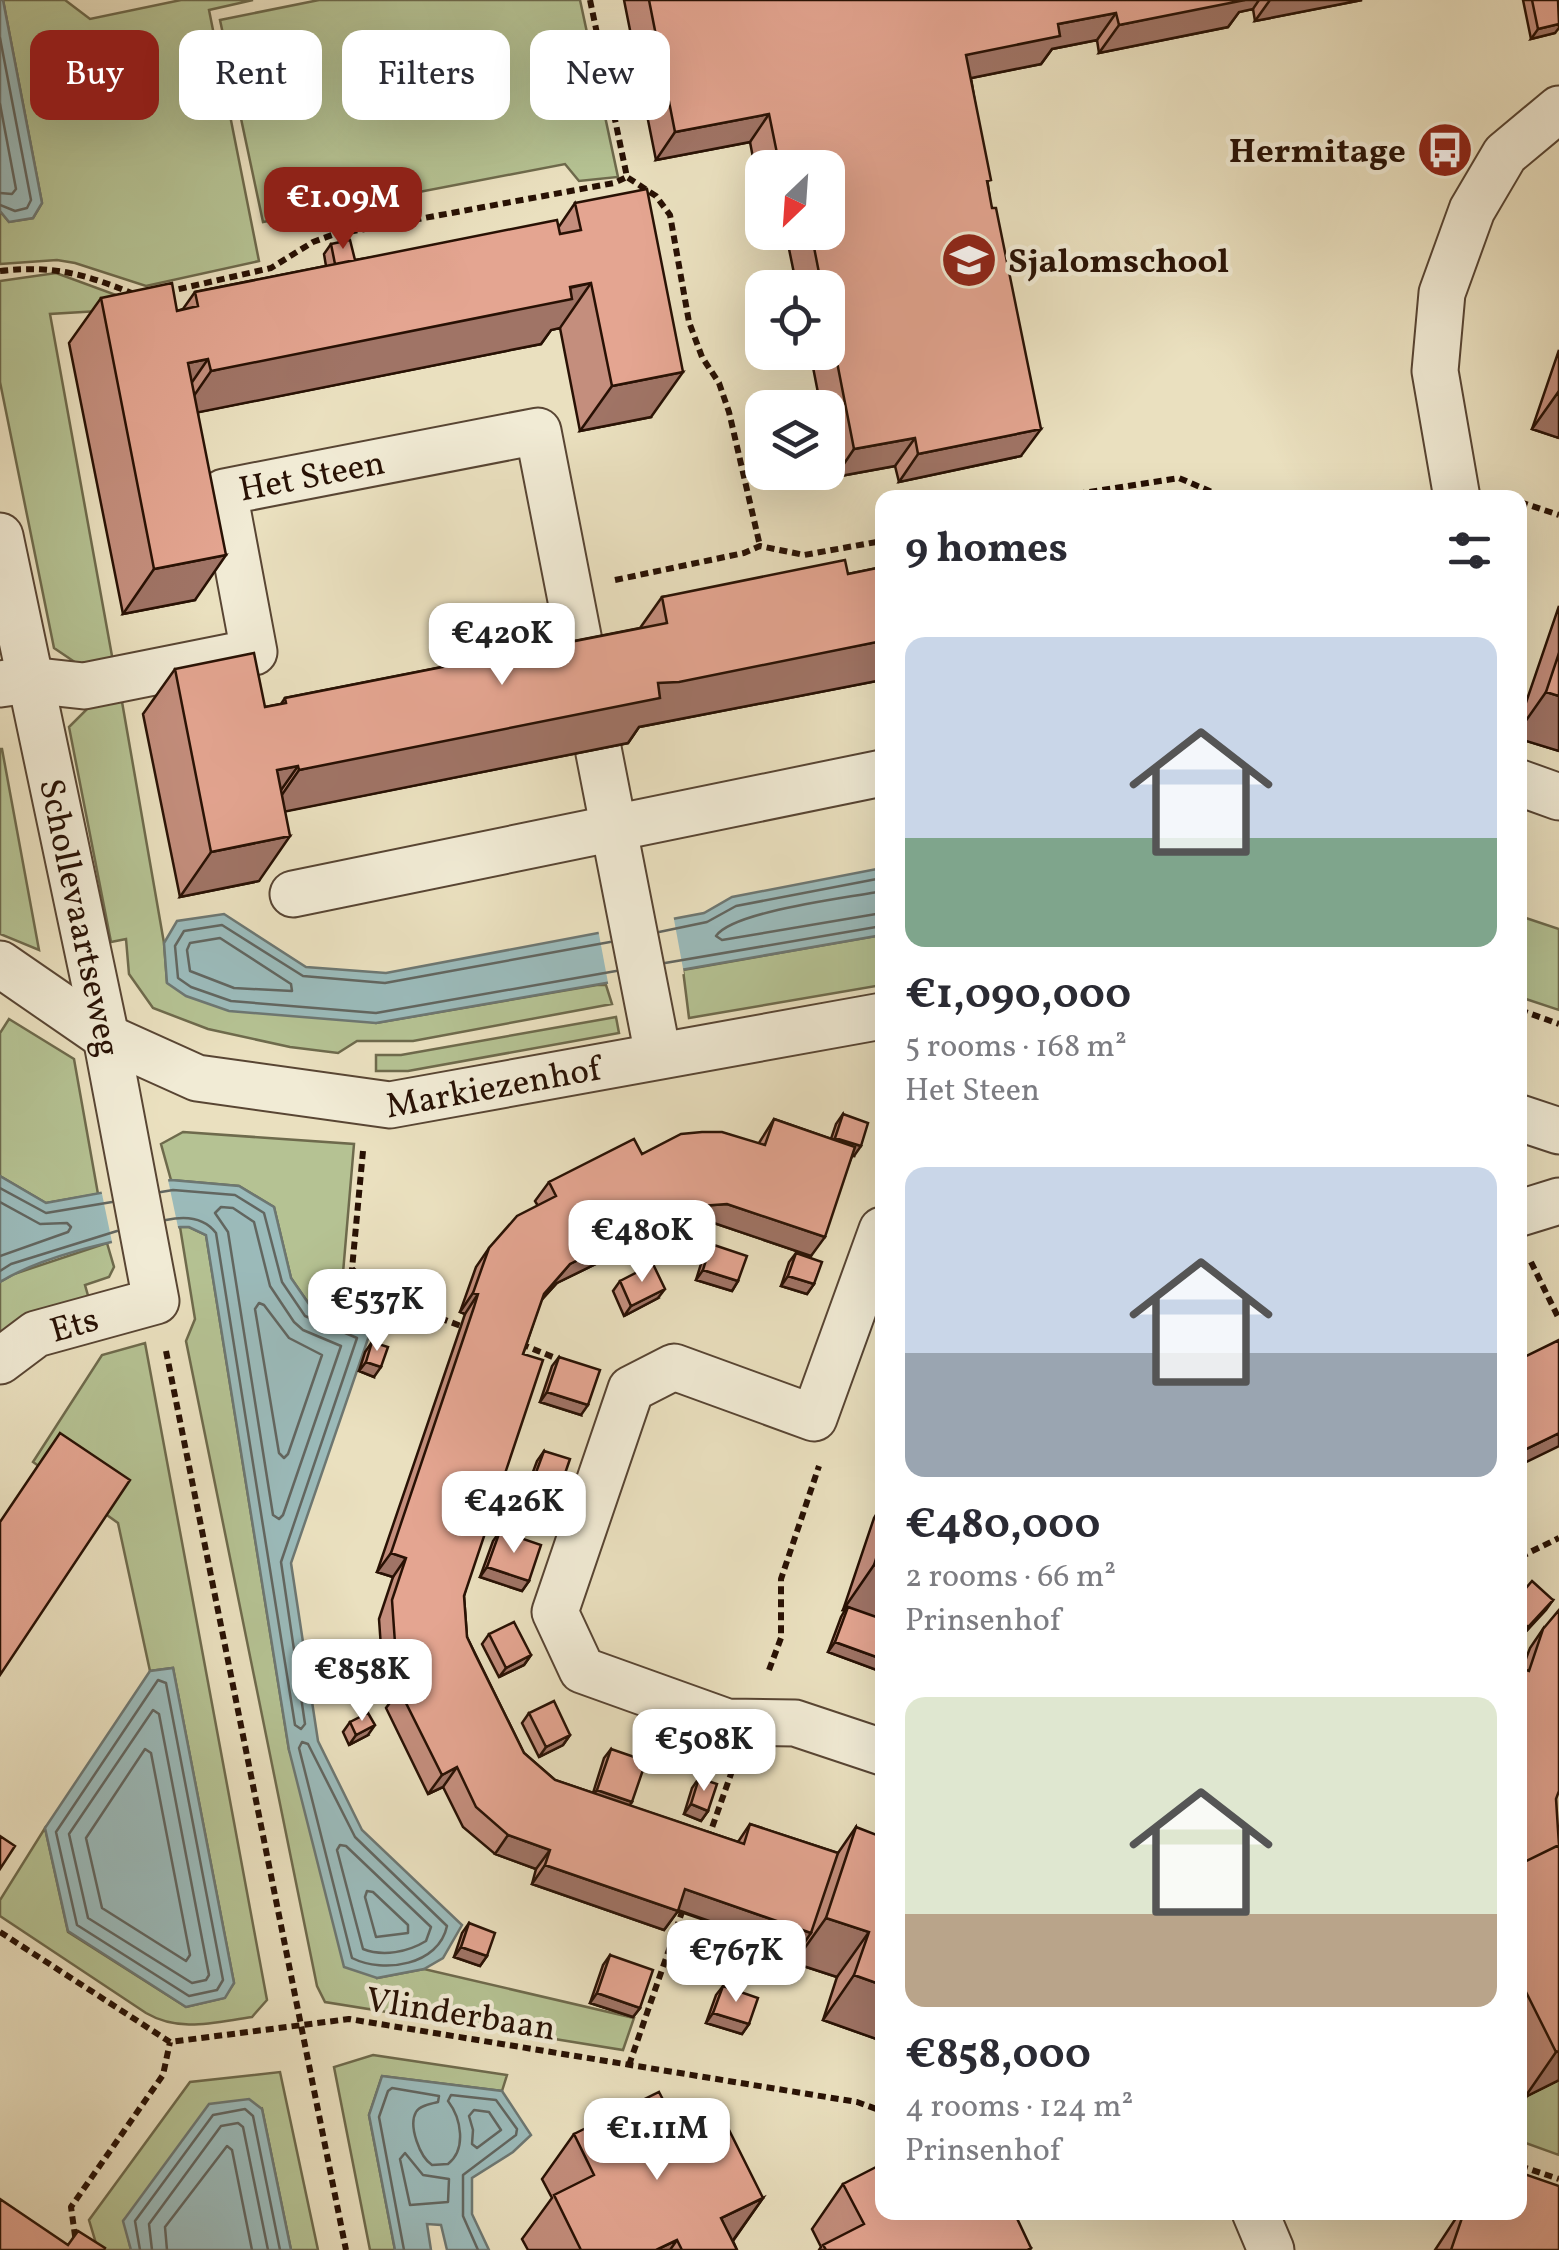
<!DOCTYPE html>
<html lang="en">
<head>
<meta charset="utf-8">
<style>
  :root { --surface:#fff; --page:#f2f2f3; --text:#2b2b33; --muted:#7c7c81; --accent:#8f2418 }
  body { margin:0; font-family:Vollkorn,serif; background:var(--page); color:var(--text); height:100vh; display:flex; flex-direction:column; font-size:38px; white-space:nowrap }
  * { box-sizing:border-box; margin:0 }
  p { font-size:32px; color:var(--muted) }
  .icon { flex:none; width:55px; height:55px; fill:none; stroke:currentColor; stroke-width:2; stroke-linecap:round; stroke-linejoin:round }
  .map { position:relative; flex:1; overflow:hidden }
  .details { position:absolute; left:875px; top:490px; width:652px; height:1730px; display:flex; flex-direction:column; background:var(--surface); border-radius:20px; box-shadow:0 10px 40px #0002 }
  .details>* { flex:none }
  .hud { position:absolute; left:30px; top:30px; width:695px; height:90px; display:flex; gap:20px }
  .needle { width:65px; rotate:205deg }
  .fabs { position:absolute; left:745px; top:150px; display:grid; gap:20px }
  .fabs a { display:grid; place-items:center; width:100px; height:100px; border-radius:20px; background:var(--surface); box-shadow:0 10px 40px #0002; font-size:50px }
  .price { position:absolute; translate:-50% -85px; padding:0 22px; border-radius:20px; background:#fff; color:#222; font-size:32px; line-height:65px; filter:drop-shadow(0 2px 5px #0008) }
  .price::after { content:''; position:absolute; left:50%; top:60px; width:30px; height:22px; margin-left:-15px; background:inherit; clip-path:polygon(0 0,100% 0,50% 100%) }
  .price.on { background:var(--accent); color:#fff }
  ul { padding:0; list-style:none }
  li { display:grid; align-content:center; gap:20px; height:530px; padding:0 30px }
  li span { display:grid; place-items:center; height:310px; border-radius:20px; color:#555 }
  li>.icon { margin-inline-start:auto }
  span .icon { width:180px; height:180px; fill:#fffc; stroke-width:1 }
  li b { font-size:42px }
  h2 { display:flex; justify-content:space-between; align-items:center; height:120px; padding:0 30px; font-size:42px }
  .tag { padding:0 35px; border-radius:20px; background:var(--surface); box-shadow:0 10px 40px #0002; font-size:35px; line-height:90px }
  .tag.on { background:var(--accent); color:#fff }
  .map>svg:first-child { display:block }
</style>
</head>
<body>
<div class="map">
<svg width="1559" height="2250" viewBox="0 0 1559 2250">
  <rect width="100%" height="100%" fill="#eae0bf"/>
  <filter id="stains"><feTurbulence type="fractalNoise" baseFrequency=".002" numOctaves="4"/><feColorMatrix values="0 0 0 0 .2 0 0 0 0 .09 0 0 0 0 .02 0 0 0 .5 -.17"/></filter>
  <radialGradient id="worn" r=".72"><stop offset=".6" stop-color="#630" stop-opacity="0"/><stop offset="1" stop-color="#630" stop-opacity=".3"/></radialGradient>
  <!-- green -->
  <path fill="#b5c293" stroke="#6e6a4c" stroke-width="2.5" d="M3,0H65L90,19L181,0H253L209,10L259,261L146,286L75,263L57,260L0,264V211L9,222L33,218L42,203Z
    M319,0H580L618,177L579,181L565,164L263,222L220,20Z
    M56,273L127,299L134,309L50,314L114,667L88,671L54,648L0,382V281Z
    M121,696L164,943L167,982L376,1023L597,985H606L612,1004L413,1041H357L338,1053L290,1047L208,1029L153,1008L129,974L126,939L111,942L69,727L92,704Z
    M0,749H2L39,950L0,934Z
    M1520,916L1559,929V1010L1520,997Z
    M882,935V985L689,1018L683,970Z
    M616,1017L619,1033L408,1071H376V1055H401Z
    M9,1019L74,1059L98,1194L46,1203L0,1176V1033Z
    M183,1132L354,1144L343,1273L380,1309L371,1330L313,1310L291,1278L274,1207L239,1186L171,1180L161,1144Z
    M180,1227H189L206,1235L289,1750L377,1978L424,1969L634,2018L623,2050L325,2002L317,1986L186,1341L195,1319Z
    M107,1243L114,1267L109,1277L85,1285L89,1299L18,1321L0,1333V1282L14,1274Z
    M145,1343L267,2000L252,2017C215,2022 180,2033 146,2013L0,1916V1900L45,1828L68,1932L186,2007L224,1998L234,1983L173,1668L150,1671L118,1523L33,1462L102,1355Z
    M373,2055L507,2075L502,2091L382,2076L369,2115L395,2250H370L334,2067Z
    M280,2072L318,2250H291L262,2109L124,2220L131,2250H98L89,2220L190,2082Z
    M1559,2078V2155L1520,2141V2105L1530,2093Z"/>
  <!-- water -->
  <path fill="#9bbbbb" stroke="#6d7772" stroke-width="2.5" d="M0,0H3L42,203L33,218L9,222L0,211Z
    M882,868V935L376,1023L229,1011L186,996L167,983L164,943L177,921L224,914L306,967L386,973L704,913L732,897Z
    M0,1176L46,1203L171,1180L239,1186L274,1207L291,1278L313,1310L371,1330L291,1563L318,1741L362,1830L462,1925L443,1958L424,1969L377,1978L344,1967L289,1750L206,1235L189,1227H180C125,1239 47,1253 0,1282Z
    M173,1668L234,1983L225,1998L186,2007L68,1931L45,1828L150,1671Z
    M382,2076L502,2091L531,2135L513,2152L472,2178V2214L489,2250H447L441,2225L427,2224L431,2250H395L369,2115Z
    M249,2099L262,2109L291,2250H131L123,2221L209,2104Z"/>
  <!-- pier -->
  <path fill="#eae0bf" d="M673,914L684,974L609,988L598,929Z
    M167,1175L179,1232L113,1247L101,1189Z"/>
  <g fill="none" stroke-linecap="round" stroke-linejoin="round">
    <!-- shore -->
    <path stroke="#626660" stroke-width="2.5" d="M0,38L31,200L27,208L15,211L0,205
      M0,104L16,189L12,194L0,193
      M882,891C848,898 733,911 716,936L722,940L882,913
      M659,932L707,922L736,906L882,878
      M220,938L291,984L292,991L234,988L190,971L187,950L190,943Z
      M610,942L385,983L303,976L222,925L184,931L175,946L178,978L191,987L231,1001L376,1013L616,971
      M665,963L882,926
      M0,1188L46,1213L112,1202
      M161,1192L173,1190L235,1195L264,1213L282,1282L305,1316L357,1338L281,1562L305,1724L301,1729L295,1725L216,1233C204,1217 184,1216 166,1220
      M0,1202L40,1224L67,1223L71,1227L68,1232L0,1256
      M221,1207L233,1208L254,1222L270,1286L294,1322L303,1330L341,1346L283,1515L279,1519L273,1515L228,1232L215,1213Z
      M0,1271L11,1264L117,1231
      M259,1303L264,1305L289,1338L322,1355L288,1454L284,1458L279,1453L255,1309Z
      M158,1680L166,1683L223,1980L217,1990L189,1996L77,1925L56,1832Z
      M153,1710L159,1714L209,1975L206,1980L192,1983L88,1918L69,1834Z
      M302,1742L308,1744L355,1837L447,1926C439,1965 384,1974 352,1958L299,1748Z
      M145,1749L151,1753L190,1955L186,1961L102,1908L86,1838Z
      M340,1845L346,1846L431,1927L426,1941C408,1952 383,1957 363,1949L337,1850Z
      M367,1891L373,1892L408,1925V1933L376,1937L365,1897Z
      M474,2110L489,2112L501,2130L477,2148L472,2144L473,2130L469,2116Z
      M405,2153L423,2175L449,2179L448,2202L410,2205L400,2159Z
      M140,2250L135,2221L213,2115L245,2109L253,2116L280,2250
      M152,2250L149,2224L221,2126L238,2123L243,2127L268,2250
      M167,2250L165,2227L227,2146L232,2150L252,2250
      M404,2250L379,2117L388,2091L392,2088L439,2096L438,2102C431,2104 420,2105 416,2112C408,2126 420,2157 432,2165L448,2164C467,2149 461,2118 448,2101L451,2095L496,2100L517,2129L516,2135L463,2175V2216L478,2250"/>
    <!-- street casing -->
    <g stroke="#584533" stroke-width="49">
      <g id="street">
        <path d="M1457,498L1435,371L1442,293L1472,210L1505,154L1559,109"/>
        <path id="s1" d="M0,536L106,1037L156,1301L36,1334L0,1361"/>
        <path id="s2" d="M0,684L29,680L84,686L254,652L224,492L538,431L586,677"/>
        <path d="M598,748L658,1055"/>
        <path d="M1520,783L1559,797"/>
        <path d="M293,894L882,773"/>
        <path id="s3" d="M0,964L106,1037L197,1078L390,1105L882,1016"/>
        <path d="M1520,1118L1559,1131"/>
        <path d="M1520,1213L1559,1201"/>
        <path d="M882,1230L814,1418L674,1367L631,1389L555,1612L582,1670L727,1722L795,1723L882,1752"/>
        <path d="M1255,2212L1271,2250"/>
      </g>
    </g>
    <!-- path -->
    <path stroke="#281104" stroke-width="6" stroke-dasharray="8 5" stroke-linecap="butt" d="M590,0L627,177L656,196L670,215L689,322L702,357L719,383L729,412L760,546
      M0,271C53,265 85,274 134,294
      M166,292L271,268L313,242L332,235L614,183L627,177
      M1051,498L1179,478L1226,498
      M1520,502L1559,515
      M615,580L744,553L760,546L804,555L882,541
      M1520,1010L1559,1024
      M363,1151L352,1269L381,1296L461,1326
      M1531,1262L1559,1319
      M521,1344L565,1362
      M166,1351L346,2250
      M1520,1557L1559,1538
      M769,1670L781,1638V1579L819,1466
      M708,1839L732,1771
      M0,1932L170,2042L349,2019L857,2102L882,2111
      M629,2065L682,1912
      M1520,2166L1559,2179
      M77,2250L71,2207L163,2075L170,2042"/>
    <!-- street -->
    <use href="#street" stroke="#f1ebd5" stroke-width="45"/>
  </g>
  <!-- wall -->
  <path fill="#c48e7d" stroke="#281104" stroke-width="2.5" d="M624,0H1362L1255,21L1253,9L1239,12L1228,27L1099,53L1097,40L1052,49L1041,64L971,78L988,185L1021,456L899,482L895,466L835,477L828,439V408H821L810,352H828V288H797L788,244L771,248L768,232H828V168H762V205L750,142L656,160Z
    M1523,0H1558L1555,33L1531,39Z
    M575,203L651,417L580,431L560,328L551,330L541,344L198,412L195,600L123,614L69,343L101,298L177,311L183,309L195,292L326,266L324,254L331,244L355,260L558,228Z
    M1559,350V438L1532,429Z
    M882,567V680L639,727L628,743L285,811L259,881L180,897L143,714L175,669L265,707L281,704L285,698L640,628L662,597L848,574Z
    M1559,606V751L1520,739V720Z
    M843,1114L854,1156H852L811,1256L714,1223L673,1226L557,1283L541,1300L523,1354L464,1596L467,1637L524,1753L555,1780L593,1793L604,1758L611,1749L630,1806L738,1842L750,1824L838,1853L856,1827L882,2041L823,2020L837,1977L794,1963L798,1952L678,1911L664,1930L532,1884L536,1869L495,1854L463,1827L443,1787L428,1794L386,1708L397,1693L382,1662L379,1619L393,1577L377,1572L461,1326L465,1314L460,1312L476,1267L489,1248L538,1206L535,1201L549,1182L642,1154L759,1143L774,1119L831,1139L836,1124Z
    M711,1244L738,1281L732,1291L696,1280L704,1254Z
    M796,1253L814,1284L807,1294L781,1286L789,1262Z
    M620,1281L658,1298L624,1316L613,1291Z
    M372,1342L374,1377L359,1371L365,1352Z
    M559,1357L581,1415L540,1402L552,1366Z
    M544,1451L558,1494L551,1504L524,1496L537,1461Z
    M882,1505V1672L828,1652L841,1617L845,1610H843L874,1518Z
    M500,1531L529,1581L522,1591L480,1577L493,1541Z
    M1520,1595L1553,1600L1521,1637L1520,1636Z
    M1543,1629L1556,1799L1559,2080L1525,2097L1523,2093L1520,2097V1668L1522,1669L1530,1648Z
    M489,1634L531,1655L524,1665L499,1677L482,1644Z
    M529,1713L570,1735L563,1745L539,1757L522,1723Z
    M350,1722L368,1735L349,1745L343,1732Z
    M699,1778L708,1811L701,1821L684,1814L692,1788Z
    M469,1923L487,1956L480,1966L454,1957L462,1933Z
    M610,1955L640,2008L633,2017L590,2003L603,1965Z
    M723,1986L749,2024L742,2034L706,2023L716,1995Z
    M680,2132L763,2198L733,2241L737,2250H528L522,2239L552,2198L542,2179L574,2134Z
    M1524,2174L1559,2250H1435L1460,2212H1520V2180Z
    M843,2184L1031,2248L1030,2250H819L821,2247L812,2229Z"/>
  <!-- shaded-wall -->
  <path fill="#a07466" stroke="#281104" stroke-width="2.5" d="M1236,0H1259L1253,9L1239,12L1228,27L1099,53L1119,25Z
    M1270,0H1362L1255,21Z
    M1116,13L1097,40L1052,49L1041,64L947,83L966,55L1058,24Z
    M1559,24V28L1555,33L1531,39L1538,29Z
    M769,114L750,142L656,160L675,132Z
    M782,232H796L788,244L771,248Z
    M591,283L560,328L551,330L541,344L180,416L211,371Z
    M208,359L177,404L188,363Z
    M683,372L651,417L580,431L612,386Z
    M1559,391V438L1532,429Z
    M1041,429L1021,456L899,482L918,454Z
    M915,438L895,466L835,477L854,449Z
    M226,555L195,600L123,614L154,569Z
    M882,641V680L639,727L628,743L268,815L299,770L658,683Z
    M1546,692L1559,696V751L1520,739V729Z
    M298,766L267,810L277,770Z
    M290,836L259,881L180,897L211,852Z
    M835,1138L861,1146L854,1156L828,1147Z
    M727,1204L825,1237L811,1256L714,1223L673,1226L557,1283L530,1313L544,1294L570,1264L687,1207Z
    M703,1270L738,1281L732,1291L696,1280Z
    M788,1276L814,1284L807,1294L781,1286Z
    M665,1289L658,1298L624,1316L631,1306Z
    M473,1293L478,1294L465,1314L460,1312Z
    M366,1362L381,1367L374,1377L359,1371Z
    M547,1392L588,1405L581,1415L540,1402Z
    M1559,1433V1446L1520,1465V1452Z
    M531,1486L558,1494L551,1504L524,1496Z
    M391,1553L406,1558L393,1577L377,1572Z
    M874,1565L882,1567V1623L848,1607L845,1610H843Z
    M487,1567L529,1581L522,1591L480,1577Z
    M1553,1600L1546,1610L1521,1637L1528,1627Z
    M835,1642L882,1659V1672L828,1652Z
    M531,1655L524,1665L499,1677L506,1668Z
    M375,1725L368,1735L349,1745L356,1735Z
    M570,1735L563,1745L539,1757L546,1747Z
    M457,1767L443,1787L428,1794L442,1775Z
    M597,1790L632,1802L625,1812L590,1799Z
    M691,1804L708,1811L701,1821L684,1814Z
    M508,1835L550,1850L536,1869L495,1854Z
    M545,1865L678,1911L664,1930L532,1884Z
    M685,1889L811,1933L798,1952L672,1908Z
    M826,1918L869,1932L837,1977L794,1963Z
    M461,1947L487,1956L480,1966L454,1957Z
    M854,1975L882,1985V2041L823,2020Z
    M597,1993L640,2008L633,2017L590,2003Z
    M713,2013L749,2024L742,2034L706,2023Z
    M1559,2051V2080L1525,2097L1556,2052Z
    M763,2198L731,2243L721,2218Z
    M677,2240L670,2250H656Z"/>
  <!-- building -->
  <path fill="#e4a591" stroke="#281104" stroke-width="2.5" d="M649,0H1245L1119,25L1116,13L1058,24L1060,36L966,55L991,180L987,181L992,208H996L1041,429L918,454L915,438L854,449L828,316V288H822L811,232H828V168H780L769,114L675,132Z
    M1532,0H1558L1559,24L1538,29Z
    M647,189L683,372L612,386L591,283L570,287L572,299L211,371L208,359L188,363L226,555L154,569L101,298L172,283L177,311L198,306L195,292L557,220L560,234L581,230L575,203Z
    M350,240L355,260L335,264L331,244Z
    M845,560L848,574L882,567V641L679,682L658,683L660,698L299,770L298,766L277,770L290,836L211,852L175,669L254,653L265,707L286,703L285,698L667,623L662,597Z
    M1559,653V696L1546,692Z
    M843,1114L868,1123L861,1146L835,1138Z
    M774,1119L855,1147L825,1237L727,1204L687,1207L570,1264L544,1294L523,1354L543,1360L464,1596L467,1637L475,1654L524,1753L555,1780L744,1844L750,1824L838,1853L811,1933L685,1889L678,1911L545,1865L550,1850L508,1835L476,1807L457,1767L442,1775L399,1689L414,1682L395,1643L392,1600L406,1558L391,1553L474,1307L478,1294L473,1293L489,1248L517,1216L556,1196L549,1182L634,1139L642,1154L681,1134L702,1132H722L765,1145Z
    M711,1244L747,1256L738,1281L703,1270Z
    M796,1253L822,1262L814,1284L788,1276Z
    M653,1264L665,1289L631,1306L620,1281Z
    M1559,1340V1433L1520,1452V1359Z
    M372,1342L388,1347L381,1367L366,1362Z
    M559,1357L600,1370L588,1405L547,1392Z
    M60,1433L130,1480L0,1675V1522Z
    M544,1451L570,1459L558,1494L531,1486Z
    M500,1531L541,1545L529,1581L487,1567Z
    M882,1540V1567L874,1565Z
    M1532,1581L1553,1600L1528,1627L1520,1620V1595Z
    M848,1607L882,1619V1659L835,1642Z
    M1559,1610V1791L1556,1799L1559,1845L1520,1864V1668L1529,1671L1543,1629Z
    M514,1622L531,1655L506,1668L489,1634Z
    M554,1701L570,1735L546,1747L529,1713Z
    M368,1713L375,1725L356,1735L350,1722Z
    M611,1749L646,1761L632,1802L597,1790Z
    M699,1778L717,1784L708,1811L691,1804Z
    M856,1827L882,1837V1985L854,1975L869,1932L826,1918Z
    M0,1836L15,1846L0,1869Z
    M1559,1845V2051L1556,2052L1520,1980V1864Z
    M469,1923L495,1933L487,1956L461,1947Z
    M610,1955L653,1970L640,2008L597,1993Z
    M723,1986L758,1998L749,2024L713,2013Z
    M659,2092L680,2132L720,2112L763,2198L721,2218L737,2250H682L677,2240L656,2250H581L554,2195L594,2175L574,2134Z
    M882,2164V2212H1014L1031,2248L1027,2250H826L823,2245L864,2224L843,2184Z
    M1524,2174L1559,2186V2250H1451L1464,2212H1496L1510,2217L1512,2212H1520V2187Z
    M0,2199L68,2245L78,2231L105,2248L104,2250H0Z"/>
  <!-- icons -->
  <defs>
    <g id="bus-disc" transform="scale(2.875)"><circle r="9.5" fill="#8f2418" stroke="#f1ebd5"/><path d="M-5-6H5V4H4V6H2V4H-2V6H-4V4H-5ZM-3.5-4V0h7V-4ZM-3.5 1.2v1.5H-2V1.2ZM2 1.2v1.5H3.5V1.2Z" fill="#fff"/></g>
    <g id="school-disc" transform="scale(2.875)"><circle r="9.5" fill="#8f2418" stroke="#f1ebd5"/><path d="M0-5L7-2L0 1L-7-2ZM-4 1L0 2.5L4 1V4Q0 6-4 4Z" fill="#fff"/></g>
  </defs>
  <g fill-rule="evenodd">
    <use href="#bus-disc" x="1445" y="150"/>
    <use href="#school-disc" x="969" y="260"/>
  </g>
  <g text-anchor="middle" stroke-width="9" stroke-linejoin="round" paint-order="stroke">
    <!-- poi labels -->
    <g font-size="35" font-weight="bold" fill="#281104" stroke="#f1ebd5" text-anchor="end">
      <text x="1406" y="162">Hermitage</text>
      <text x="1008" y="272" text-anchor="start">Sjalomschool</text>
    </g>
    <!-- street labels -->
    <g font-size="35" fill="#281104" stroke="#f1ebd5">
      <text dy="12" stroke="none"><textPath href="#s2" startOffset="510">Het Steen</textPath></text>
      <text dy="12" stroke="none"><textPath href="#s1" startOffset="390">Schollevaartseweg</textPath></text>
      <text dy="12" stroke="none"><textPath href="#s3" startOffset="528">Markiezenhof</textPath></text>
      <text transform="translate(74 1324) rotate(-16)" y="12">Ets</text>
      <text transform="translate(461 2013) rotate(9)" y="12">Vlinderbaan</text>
    </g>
  </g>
  <rect width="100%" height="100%" filter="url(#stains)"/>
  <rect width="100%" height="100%" fill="url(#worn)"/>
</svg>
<div class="fabs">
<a><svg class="needle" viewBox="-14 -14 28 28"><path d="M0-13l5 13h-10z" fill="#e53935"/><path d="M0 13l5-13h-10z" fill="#7c7c81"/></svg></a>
<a><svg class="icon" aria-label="locate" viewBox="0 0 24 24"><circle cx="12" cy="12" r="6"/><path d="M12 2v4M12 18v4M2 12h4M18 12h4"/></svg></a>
<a><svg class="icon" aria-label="layers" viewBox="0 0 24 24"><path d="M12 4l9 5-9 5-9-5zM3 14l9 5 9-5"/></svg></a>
</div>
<b class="price on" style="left:343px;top:252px">€1.09M</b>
<b class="price" style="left:502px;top:688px">€420K</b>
<b class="price" style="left:642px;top:1285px">€480K</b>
<b class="price" style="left:377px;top:1354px">€537K</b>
<b class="price" style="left:514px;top:1556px">€426K</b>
<b class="price" style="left:362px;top:1724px">€858K</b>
<b class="price" style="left:704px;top:1794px">€508K</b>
<b class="price" style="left:736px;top:2005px">€767K</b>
<b class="price" style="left:657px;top:2183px">€1.11M</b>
<div class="hud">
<a class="tag on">Buy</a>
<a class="tag">Rent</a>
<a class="tag">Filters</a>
<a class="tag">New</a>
</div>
<section class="details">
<h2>9 homes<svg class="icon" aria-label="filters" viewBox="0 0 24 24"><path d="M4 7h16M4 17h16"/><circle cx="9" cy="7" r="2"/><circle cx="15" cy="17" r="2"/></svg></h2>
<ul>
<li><span style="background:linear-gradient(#c9d6e8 65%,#7fa58c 0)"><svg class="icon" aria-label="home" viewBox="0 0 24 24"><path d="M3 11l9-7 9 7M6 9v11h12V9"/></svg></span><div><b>€1,090,000</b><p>5 rooms · 168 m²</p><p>Het Steen</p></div></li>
<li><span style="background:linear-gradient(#c9d6e8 60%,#9aa5b1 0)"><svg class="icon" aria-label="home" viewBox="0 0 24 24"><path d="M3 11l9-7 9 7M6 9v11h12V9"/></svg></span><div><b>€480,000</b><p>2 rooms · 66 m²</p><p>Prinsenhof</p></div></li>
<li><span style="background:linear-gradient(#dfe7d0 70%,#b9a48a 0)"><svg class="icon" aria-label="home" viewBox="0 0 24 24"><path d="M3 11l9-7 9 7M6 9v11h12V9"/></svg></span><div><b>€858,000</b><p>4 rooms · 124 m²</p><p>Prinsenhof</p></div></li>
</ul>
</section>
</div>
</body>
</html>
